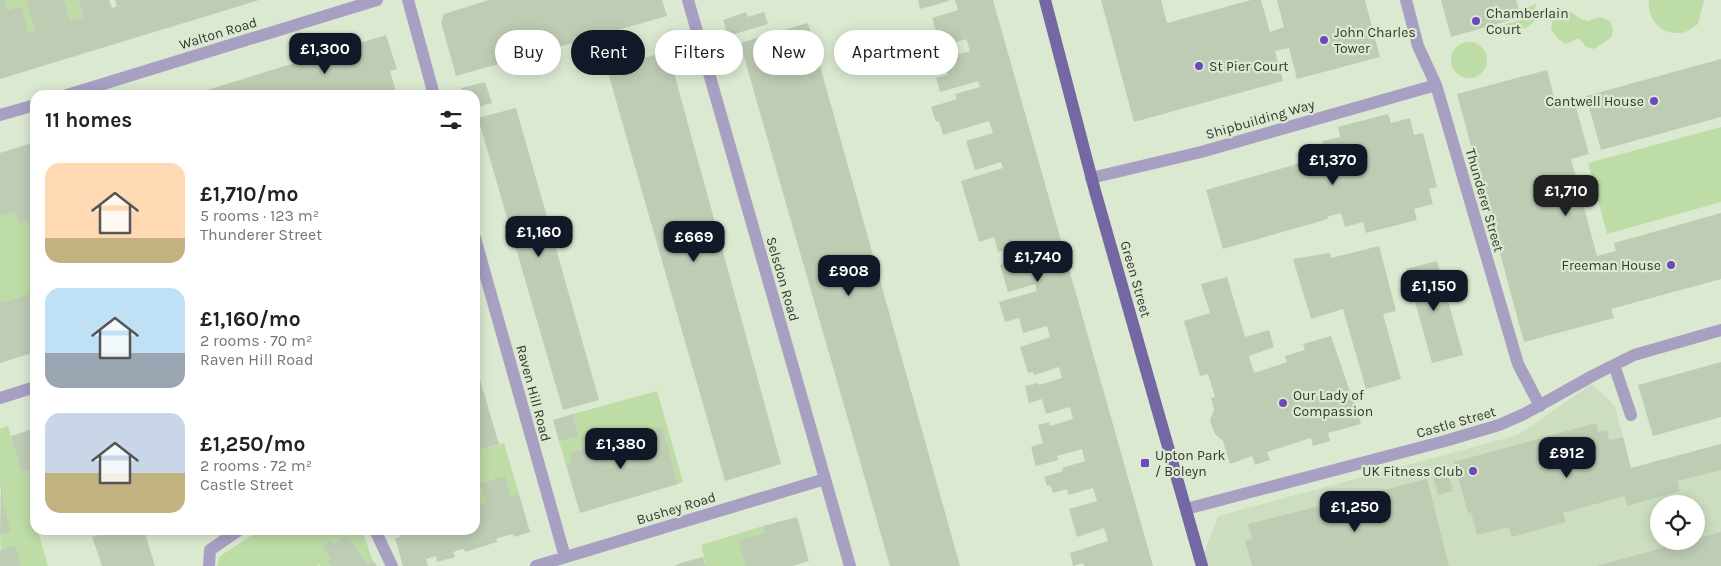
<!DOCTYPE html>
<html lang="en">
<head>
<meta charset="utf-8">
<style>
  :root { --surface:#fff; --page:#f6f6f6; --text:#222; --muted:#767676; --accent:#111827 }
  body { margin:0; font-family:Karla,sans-serif; background:var(--page); color:var(--text); height:100vh; display:flex; flex-direction:column; font-size:19px; white-space:nowrap }
  * { box-sizing:border-box; margin:0 }
  p { font-size:16px; color:var(--muted) }
  .icon { flex:none; width:28px; height:28px; fill:none; stroke:currentColor; stroke-width:2; stroke-linecap:round; stroke-linejoin:round }
  .map { position:relative; flex:1; overflow:hidden }
  .drawer { position:absolute; left:30px; top:90px; width:450px; height:445px; display:flex; flex-direction:column; background:var(--surface); border-radius:15px; box-shadow:0 2px 12px #0003 }
  .drawer>* { flex:none }
  .banner { position:absolute; left:495px; top:30px; width:475px; height:45px; display:flex; gap:10px }
  .tools { position:absolute; left:1650px; top:495px; display:grid; gap:10px }
  .tools a { display:grid; place-items:center; width:55px; height:55px; border-radius:50%; background:var(--surface); box-shadow:0 2px 12px #0003; font-size:25px }
  .price { position:absolute; translate:-50% -42px; padding:0 11px; border-radius:10px; background:var(--accent); color:#fff; font-size:16px; line-height:32px; filter:drop-shadow(0 1px 2px #0008) }
  .price::after { content:''; position:absolute; left:50%; top:30px; width:15px; height:11px; margin-left:-8px; background:inherit; clip-path:polygon(0 0,100% 0,50% 100%) }
  .price.on { background:#222; color:#fff }
  ul { padding:0; list-style:none }
  li { display:flex; align-items:center; gap:15px; height:125px; padding:0 15px }
  li span { display:grid; place-items:center; flex:none; width:140px; height:100px; border-radius:15px; color:#555 }
  li>.icon { margin-inline-start:auto }
  span .icon { width:60px; height:60px; fill:#fffc; stroke-width:1 }
  li b { font-size:21px }
  h2 { display:flex; justify-content:space-between; align-items:center; height:60px; padding:0 15px; font-size:21px }
  .chip { padding:0 18px; border-radius:22px; background:var(--surface); box-shadow:0 2px 12px #0003; font-size:18px; line-height:45px }
  .chip.on { background:var(--accent); color:#fff }
  .map>svg:first-child { display:block }
</style>
</head>
<body>
<div class="map">
<svg width="1721" height="566" viewBox="0 0 1721 566">
  <rect width="100%" height="100%" fill="#dbe9d1"/>
  <!-- built -->
  <path fill="#ccdebf" fill-rule="evenodd" d="M1592,384L1615,406L1631,468L1721,444V566H1199L1218,516L1518,435ZM1659,504H1696V541H1659Z"/>
  <!-- green -->
  <path fill="#bedca6" d="M4,0H26L35,31L29,33L21,6L7,10Z
    M64,0H78L83,17L70,21Z
    M1649,0H1704L1698,24C1691,29 1685,34 1676,33C1658,33 1647,16 1649,0Z
    M1536,4L1534,22L1526,28L1515,32L1499,26L1525,19V8Z
    M1571,12L1581,19L1588,21L1600,17L1610,21L1613,29L1611,38L1594,49L1586,47L1579,38L1566,44L1558,39L1551,29L1553,16Z
    M1451 60a18 18 0 1 1 36 0a18 18 0 1 1-36 0Z
    M1721,127V202L1607,234L1588,163Z
    M15,212L19,224L35,219V292L0,303V216Z
    M657,391L683,482L678,484L662,428L642,434L634,431L626,433V447L611,451L613,457L607,459L606,453L602,454L598,440L583,445V449L569,453L572,463L566,465L559,441L579,435L573,414Z
    M8,426L21,472L35,468V530H41L38,531L48,566H21L15,546L1,550L0,535L10,532L2,500L4,498L0,485V429Z
    M504,443L519,494L510,496L505,477L481,484L486,503L475,506V451Z
    M763,526L765,533L739,540L746,566H706L701,545Z
    M260,530H362L373,561L368,565L346,535L333,544L330,540L322,546L331,558L327,561L331,566H320L319,564L317,566H217L219,558L223,554Z"/>
  <!-- building -->
  <path fill="#beccb4" d="M0,0H4L7,10L21,6L29,33L35,31L26,0H64L70,21L83,17L78,0H109L112,8L117,6L115,0H259L0,79Z
    M489,0H662L667,16L456,76L441,22L444,14Z
    M918,0H949V1L920,9Z
    M955,0H993L1153,566H1084L1083,563L1073,566L1070,553L1108,541L1104,528L1077,537L1069,509L1097,501L1093,488L1068,495L1067,489L1053,493L1050,485L1047,486L1044,477L1063,471L1062,468L1085,461L1082,449L1057,456L1058,460L1036,466L1035,463L1031,447L1043,443L1038,425L1049,422L1050,426L1073,419L1070,407L1046,414L1042,399L1029,403L1025,386L1038,383L1039,385L1062,378L1059,367L1034,375L1033,372L1028,373L1020,347L1050,337L1047,326L1023,333L1019,318L1005,322L999,302L1037,291L1035,284L1008,292L1000,265L1028,256L1024,244L998,252L994,237L979,242L961,181L1003,168L1001,162L975,170L966,141L993,133L989,121L943,135L939,121L936,122L931,107L957,99L955,94L980,87L978,81L940,92L936,78L948,75L943,59L970,51L966,39L941,47L932,18L958,10Z
    M1101,0H1161L1167,23L1251,0H1261L1270,32L1284,27L1277,0H1365L1380,57L1297,79L1289,48L1275,51L1283,81L1134,122Z
    M1441,0H1516L1521,17L1451,37Z
    M746,12L748,17L764,12L768,24L728,36L723,20Z
    M808,23L960,566H890L740,43Z
    M386,35L397,69L390,71L397,95H320L319,91L307,95H191Z
    M668,51L781,464L725,481L607,69Z
    M1721,59V117L1601,150L1586,96Z
    M1547,70L1556,105L1574,100L1589,154L1571,159L1597,256L1616,251L1614,243L1721,213V279L1611,309L1614,318L1524,342L1457,94Z
    M485,82L492,103L475,108V95H463L461,88Z
    M516,108L599,400L563,410L478,118Z
    M1388,114L1391,123L1410,118L1414,135L1423,133L1437,187L1429,189L1433,204L1414,209L1417,220L1366,233L1363,222L1345,227L1341,213L1327,217L1328,219L1223,249L1206,190L1311,160L1312,163L1327,158L1322,141L1340,137L1338,127Z
    M35,142V219L19,224L15,212L0,216V153Z
    M1379,246L1396,311L1383,314L1401,379L1366,389L1343,309L1311,319L1293,259L1330,253L1331,258Z
    M1437,261L1463,355L1432,363L1406,269Z
    M1227,277L1245,337L1269,330L1274,347L1249,356L1254,373L1287,362L1285,356L1305,350L1303,344L1331,336L1361,424L1328,433L1330,441L1313,446L1311,438L1267,452L1270,460L1255,465L1252,456L1230,464L1223,441L1215,434L1210,421L1214,409L1211,398L1215,397L1208,374L1200,376L1184,321L1210,313L1201,284Z
    M35,292V352L0,363V303Z
    M1721,362V417L1653,436L1638,385Z
    M475,363L499,444L475,451Z
    M573,414L579,436L559,441L553,420Z
    M1596,423L1598,432L1607,430L1609,440L1623,437L1631,468L1721,444V470L1677,481L1680,491L1627,506L1625,496L1563,513L1566,522L1512,537L1509,527L1477,535L1471,512L1468,513L1454,462Z
    M662,427L678,484L580,513L566,465L572,463L569,453L583,449V445L598,440L602,454L606,453L607,459L613,457L611,451L626,447L624,439L626,433L634,431L642,434Z
    M35,428V468L21,472L11,436Z
    M1448,472L1453,491L1438,495L1433,476Z
    M505,476L510,496L519,494L530,532L514,537L513,534L505,536L496,539L497,542L465,552L464,549L459,550L453,552L455,557L437,562L436,556L426,559L428,566H403L395,538L400,537L398,530H475V506L486,503L480,484Z
    M1427,479L1449,566H1252L1245,540L1252,539L1248,524Z
    M1,487L4,499L2,500L11,532L0,535Z
    M797,517L809,561L792,566H746L738,540L765,533L763,526Z
    M114,530H144L155,566H102L92,537Z
    M1721,532V566H1597L1687,541H1696V539Z
    M346,535L368,565L373,561L377,566H331L327,561L331,558L322,546L330,540L333,544Z
    M15,545L21,566H0V550Z
    M703,557L706,566H674L684,562Z"/>
  <g fill="none" stroke-linecap="round" stroke-linejoin="round">
    <!-- minor -->
    <path stroke="#a7a0c3" stroke-width="12" d="M408,0L434,95
      M688,0L850,566
      M1406,0L1418,46L1436,85L1518,364L1540,406
      M67,95L377,0
      M0,115L35,105
      M1091,178L1201,152L1436,85
      M475,238L565,557
      M1614,365L1631,415
      M0,398L35,387
      M1186,509L1445,441L1499,425L1524,414L1594,375L1634,355L1721,330
      M375,530L392,566
      M209,566L210,550L239,530
      M536,566L825,479"/>
    <!-- major -->
    <path stroke="#7566a4" stroke-width="12" d="M1045,0L1095,191L1202,566"/>
  </g>
  <!-- markers -->
  <g fill="#6f47bf" stroke="#dbe9d1" stroke-width="2">
    <circle cx="1476" cy="21" r="5"/>
    <circle cx="1324" cy="40" r="5"/>
    <circle cx="1199" cy="66" r="5"/>
    <circle cx="1654" cy="101" r="5"/>
    <circle cx="1671" cy="265" r="5"/>
    <circle cx="1283" cy="403" r="5"/>
    <rect x="1140" y="458" width="10" height="10" rx="2.5"/>
    <circle cx="1473" cy="471" r="5"/>
  </g>
  <g text-anchor="middle" stroke-width="4.5" stroke-linejoin="round" paint-order="stroke">
    <!-- poi labels -->
    <g font-size="14" fill="#343930" stroke="#dbe9d1" text-anchor="start">
      <text x="1486" y="18">Chamberlain<tspan x="1486" dy="16">Court</tspan></text>
      <text x="1334" y="37">John Charles<tspan x="1334" dy="16">Tower</tspan></text>
      <text x="1209" y="71">St Pier Court</text>
      <text x="1644" y="106" text-anchor="end">Cantwell House</text>
      <text x="1661" y="270" text-anchor="end">Freeman House</text>
      <text x="1293" y="400">Our Lady of<tspan x="1293" dy="16">Compassion</tspan></text>
      <text x="1155" y="460">Upton Park<tspan x="1155" dy="16">/ Boleyn</tspan></text>
      <text x="1463" y="476" text-anchor="end">UK Fitness Club</text>
    </g>
    <!-- street labels -->
    <g font-size="14" fill="#343930" stroke="#dbe9d1">
      <text transform="translate(218 33) rotate(-17)" y="5">Walton Road</text>
      <text transform="translate(1260 119) rotate(-16)" y="5">Shipbuilding Way</text>
      <text transform="translate(1485 200) rotate(74)" y="5">Thunderer Street</text>
      <text transform="translate(783 279) rotate(74)" y="5">Selsdon Road</text>
      <text transform="translate(1136 279) rotate(74)" y="5">Green Street</text>
      <text transform="translate(534 393) rotate(75)" y="5">Raven Hill Road</text>
      <text transform="translate(1456 422) rotate(-16)" y="5">Castle Street</text>
      <text transform="translate(676 508) rotate(-17)" y="5">Bushey Road</text>
    </g>
  </g>
</svg>
<div class="tools">
<a><svg class="icon" aria-label="locate" viewBox="0 0 24 24"><circle cx="12" cy="12" r="6"/><path d="M12 2v4M12 18v4M2 12h4M18 12h4"/></svg></a>
</div>
<b class="price" style="left:325px;top:75px">£1,300</b>
<b class="price" style="left:1333px;top:186px">£1,370</b>
<b class="price on" style="left:1566px;top:217px">£1,710</b>
<b class="price" style="left:539px;top:258px">£1,160</b>
<b class="price" style="left:694px;top:263px">£669</b>
<b class="price" style="left:1038px;top:283px">£1,740</b>
<b class="price" style="left:849px;top:297px">£908</b>
<b class="price" style="left:1434px;top:312px">£1,150</b>
<b class="price" style="left:621px;top:470px">£1,380</b>
<b class="price" style="left:1567px;top:479px">£912</b>
<b class="price" style="left:1355px;top:533px">£1,250</b>
<div class="banner">
<a class="chip">Buy</a>
<a class="chip on">Rent</a>
<a class="chip">Filters</a>
<a class="chip">New</a>
<a class="chip">Apartment</a>
</div>
<section class="drawer">
<h2>11 homes<svg class="icon" aria-label="filters" viewBox="0 0 24 24"><path d="M4 7h16M4 17h16"/><circle cx="9" cy="7" r="2"/><circle cx="15" cy="17" r="2"/></svg></h2>
<ul>
<li><span style="background:linear-gradient(#ffd9b3 75%,#c2b280 0)"><svg class="icon" aria-label="home" viewBox="0 0 24 24"><path d="M3 11l9-7 9 7M6 9v11h12V9"/></svg></span><div><b>£1,710/mo</b><p>5 rooms · 123 m²</p><p>Thunderer Street</p></div></li>
<li><span style="background:linear-gradient(#bfe0f5 65%,#9aa5b1 0)"><svg class="icon" aria-label="home" viewBox="0 0 24 24"><path d="M3 11l9-7 9 7M6 9v11h12V9"/></svg></span><div><b>£1,160/mo</b><p>2 rooms · 70 m²</p><p>Raven Hill Road</p></div></li>
<li><span style="background:linear-gradient(#c9d6e8 60%,#c2b280 0)"><svg class="icon" aria-label="home" viewBox="0 0 24 24"><path d="M3 11l9-7 9 7M6 9v11h12V9"/></svg></span><div><b>£1,250/mo</b><p>2 rooms · 72 m²</p><p>Castle Street</p></div></li>
</ul>
</section>
</div>
</body>
</html>
